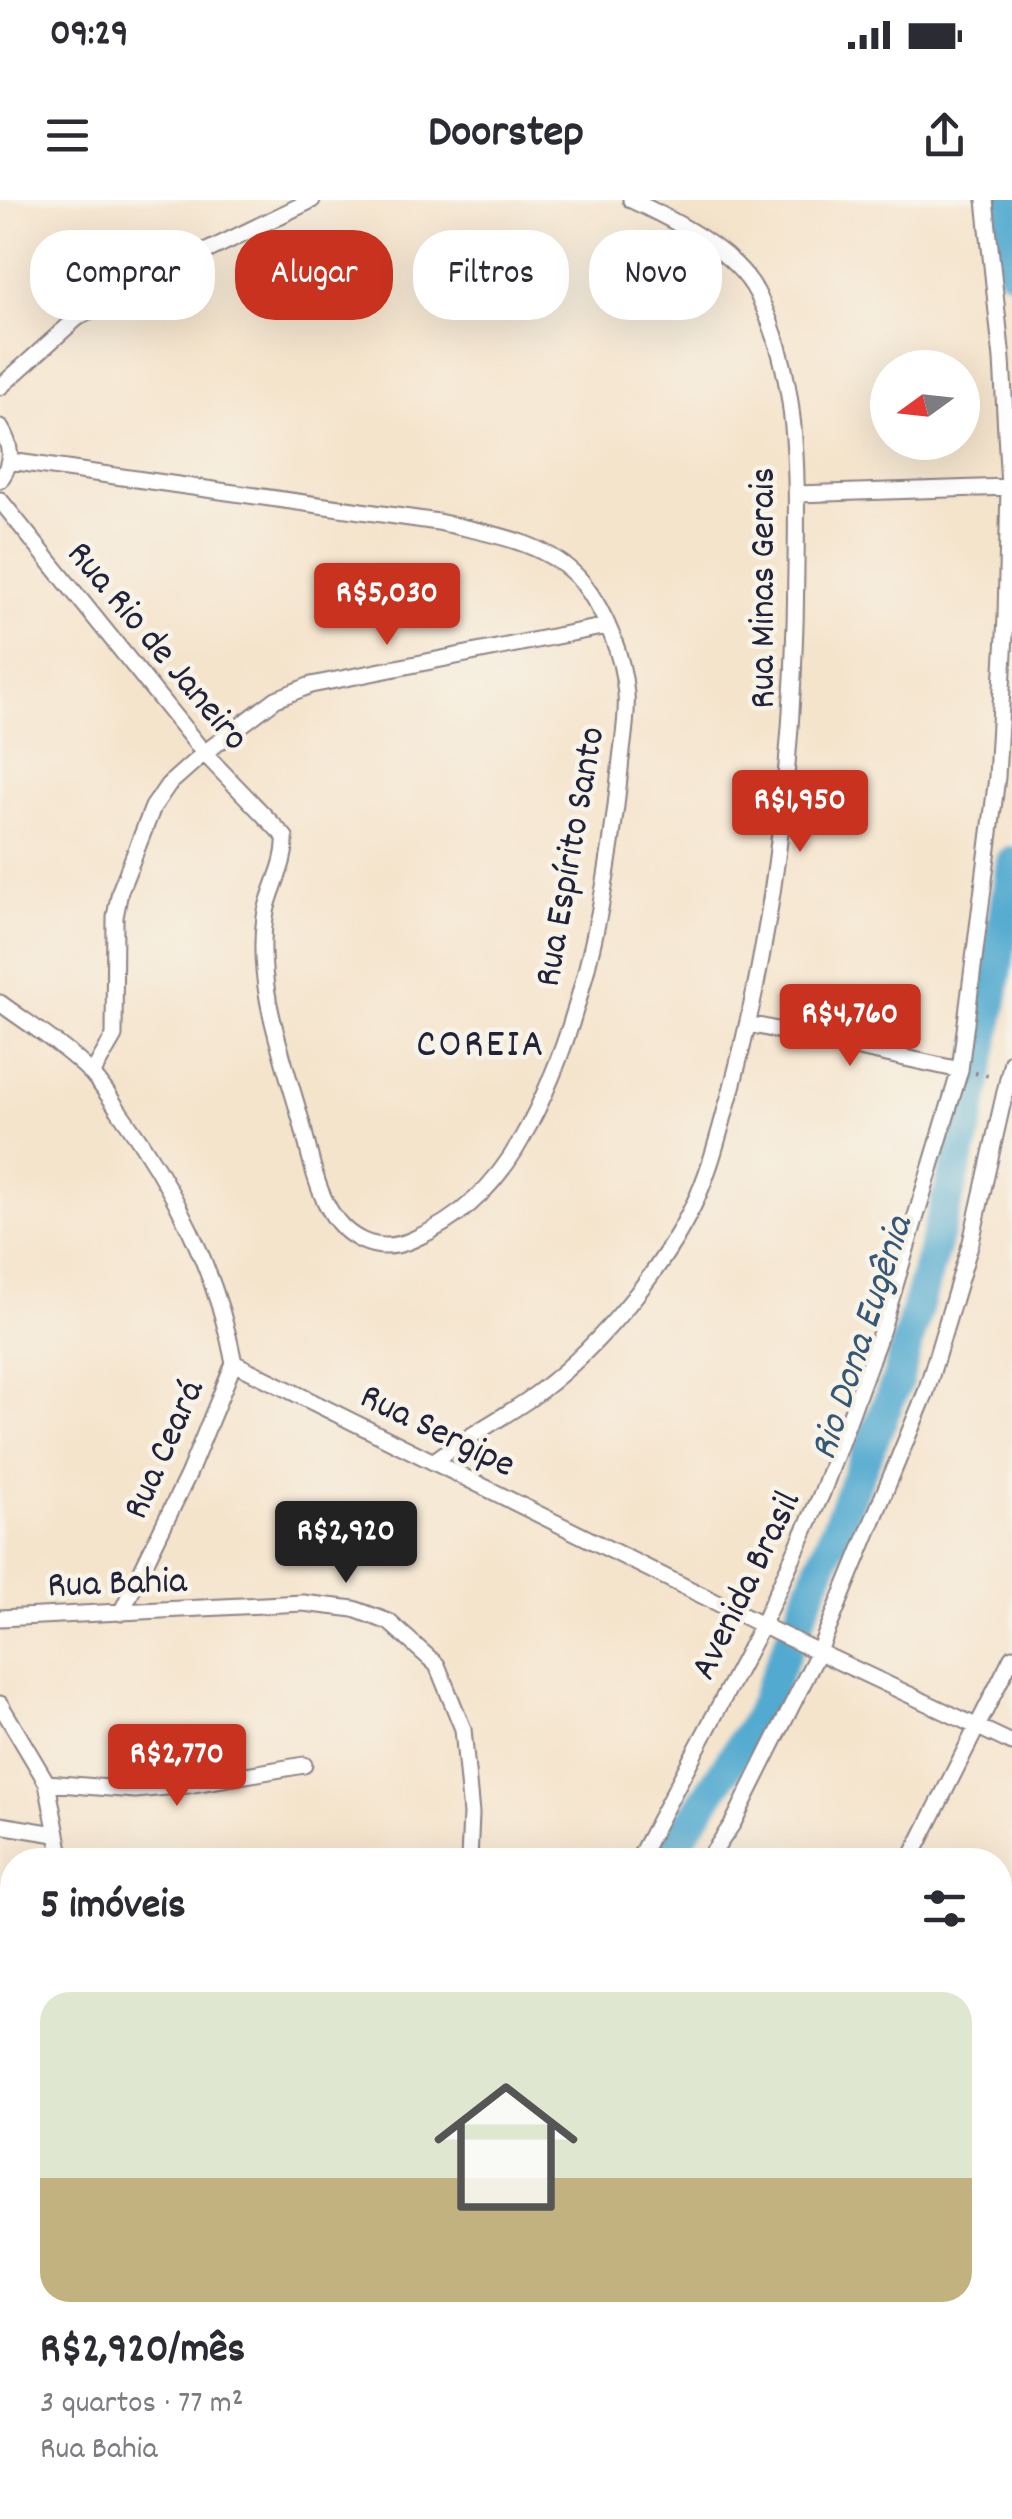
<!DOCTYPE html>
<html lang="pt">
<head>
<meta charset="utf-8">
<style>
  :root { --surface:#fff; --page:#f2f2f3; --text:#2b2b33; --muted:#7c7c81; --accent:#c8321e }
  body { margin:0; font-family:Dekko,sans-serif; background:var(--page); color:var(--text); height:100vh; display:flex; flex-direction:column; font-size:38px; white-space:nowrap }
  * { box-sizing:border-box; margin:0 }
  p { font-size:32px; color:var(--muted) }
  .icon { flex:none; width:55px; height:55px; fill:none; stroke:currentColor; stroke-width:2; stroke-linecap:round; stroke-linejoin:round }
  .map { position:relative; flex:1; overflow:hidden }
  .details { position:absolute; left:0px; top:1648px; width:1012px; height:672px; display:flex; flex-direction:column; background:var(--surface); border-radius:40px 40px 0 0; box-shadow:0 10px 40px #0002 }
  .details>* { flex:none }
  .top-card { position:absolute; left:30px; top:30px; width:952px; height:90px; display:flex; gap:20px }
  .needle { width:65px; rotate:255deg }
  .tools { position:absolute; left:870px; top:150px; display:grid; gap:20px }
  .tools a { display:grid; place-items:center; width:110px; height:110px; border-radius:50%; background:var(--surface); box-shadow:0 10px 40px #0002; font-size:50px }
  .price { position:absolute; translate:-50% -85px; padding:0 22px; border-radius:10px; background:var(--accent); color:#fff; font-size:32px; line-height:65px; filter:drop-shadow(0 2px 5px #0008) }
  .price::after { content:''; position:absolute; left:50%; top:60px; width:30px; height:22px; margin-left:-15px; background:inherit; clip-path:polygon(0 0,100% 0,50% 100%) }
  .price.active { background:#222; color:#fff }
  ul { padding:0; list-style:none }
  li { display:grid; align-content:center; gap:20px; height:530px; padding:0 40px }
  li span { display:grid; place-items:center; height:310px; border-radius:30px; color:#555 }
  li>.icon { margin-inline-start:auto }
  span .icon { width:180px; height:180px; fill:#fffc; stroke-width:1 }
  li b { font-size:42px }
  h2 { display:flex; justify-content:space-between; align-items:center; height:120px; padding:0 40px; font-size:42px }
  .pill { padding:0 35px; border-radius:40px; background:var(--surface); box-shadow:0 10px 40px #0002; font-size:35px; line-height:90px }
  .pill.active { background:var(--accent); color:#fff }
  .status { display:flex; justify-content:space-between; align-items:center; height:70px; padding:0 50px; background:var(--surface); direction:ltr }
  .status svg { height:28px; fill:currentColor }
  header { display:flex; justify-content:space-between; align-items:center; height:130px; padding:0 40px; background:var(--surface); font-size:45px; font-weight:800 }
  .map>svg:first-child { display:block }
</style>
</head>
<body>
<div class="status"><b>09:29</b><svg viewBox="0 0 49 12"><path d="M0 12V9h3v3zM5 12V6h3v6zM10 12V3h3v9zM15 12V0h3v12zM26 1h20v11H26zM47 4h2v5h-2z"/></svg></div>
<header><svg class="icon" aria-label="menu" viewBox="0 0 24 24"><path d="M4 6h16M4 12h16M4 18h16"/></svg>Doorstep<svg class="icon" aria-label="share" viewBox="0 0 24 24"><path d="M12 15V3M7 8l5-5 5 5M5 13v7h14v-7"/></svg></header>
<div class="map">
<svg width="1012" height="2319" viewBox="0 0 1012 2319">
  <rect width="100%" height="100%" fill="#f7f3e8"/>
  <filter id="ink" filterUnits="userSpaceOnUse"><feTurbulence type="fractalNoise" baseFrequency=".01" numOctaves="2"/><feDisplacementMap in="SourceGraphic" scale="20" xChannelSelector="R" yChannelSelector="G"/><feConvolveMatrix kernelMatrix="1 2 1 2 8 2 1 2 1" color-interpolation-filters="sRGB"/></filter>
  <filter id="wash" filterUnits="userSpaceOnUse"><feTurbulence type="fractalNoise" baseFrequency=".0048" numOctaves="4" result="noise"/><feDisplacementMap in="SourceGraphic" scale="40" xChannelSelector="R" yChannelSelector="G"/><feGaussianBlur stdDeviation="2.25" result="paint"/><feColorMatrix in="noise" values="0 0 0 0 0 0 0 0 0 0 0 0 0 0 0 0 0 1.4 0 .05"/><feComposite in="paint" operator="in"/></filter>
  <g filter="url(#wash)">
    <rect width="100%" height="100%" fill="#f5e4cc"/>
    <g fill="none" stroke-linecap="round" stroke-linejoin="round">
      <!-- river -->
      <path stroke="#53aad0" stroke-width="32" d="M1005,0L1012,69
        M665,1660L757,1521L897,1181L966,932L991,806L1012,662
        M132,2319L142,2308"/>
    </g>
  </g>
  <g filter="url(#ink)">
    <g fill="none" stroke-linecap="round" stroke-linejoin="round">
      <!-- street casing -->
      <g stroke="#8c8384" stroke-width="19">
        <path id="street" d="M0,187L77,118L118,94L312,0
          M0,227C12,246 13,262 0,280
          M797,294L1009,287
          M0,300L204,553L285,637C287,665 269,689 265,717C255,784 282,853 300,917C308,944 313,978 326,1003C343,1038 376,1056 412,1040C459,1020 496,985 521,940C582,833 608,691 620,569C622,545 628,518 626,494C623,456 606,413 582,382C548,341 487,333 438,322L10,261
          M0,803C30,825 66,847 92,874C102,885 111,899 119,911C173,985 217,1073 234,1163
          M749,824L960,870
          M92,874L114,836L115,717L120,691L153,607L168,585L204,553L276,499L311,485L607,426
          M234,1163L778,1433L1012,1543
          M433,1262C463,1239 497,1221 528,1200C592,1155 659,1076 693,1006C711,970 720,928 731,891C777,720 795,544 796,367C797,276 800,176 757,93C736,51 672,19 631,0
          M121,1413L188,1275L234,1163
          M0,1418L303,1403L354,1409L389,1422L437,1465L463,1529L471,1614L469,1660
          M0,1504L47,1583L62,1660
          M47,1583L135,1590L188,1585L304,1565
          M0,1625L55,1634
          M638,1660L762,1425L822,1293L881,1132L960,870L997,577L1006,417L1009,287L1002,159L985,0
          M708,1660L733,1623L819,1451L926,1192L971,1042L1012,861
          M910,1660L1012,1457
          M1000,1902L1012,1891
          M0,1913V1953
          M1000,2076L1012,2072
          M0,2279L12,2253
          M110,2319L117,2308
          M181,2319L190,2308
          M362,2319L368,2308"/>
      </g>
      <!-- path -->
      <path stroke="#8c8384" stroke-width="4" stroke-dasharray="2.5 8" stroke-linecap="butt" d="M975,873L995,877
        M1000,2148L1012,2138
        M674,2308L678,2319
        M834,2319L845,2308"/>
      <!-- street -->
      <use href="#street" stroke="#fff" stroke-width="15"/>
    </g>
  </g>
  <g text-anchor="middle" stroke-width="9" stroke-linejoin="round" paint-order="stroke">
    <!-- street labels -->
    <g font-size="38" fill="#22223b" stroke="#f7f3e8">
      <text transform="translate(760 388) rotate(-90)" y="13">Rua Minas Gerais</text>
      <text transform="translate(160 444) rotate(50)" y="13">Rua Rio de Janeiro</text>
      <text transform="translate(567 656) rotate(-80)" y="13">Rua Espírito Santo</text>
      <text transform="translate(439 1228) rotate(26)" y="13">Rua Sergipe</text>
      <text transform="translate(161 1248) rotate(-66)" y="13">Rua Ceará</text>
      <text transform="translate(117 1380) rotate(-2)" y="13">Rua Bahia</text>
      <text transform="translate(743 1384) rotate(-64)" y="13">Avenida Brasil</text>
    </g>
    <!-- neighbourhood labels -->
    <g font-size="40" letter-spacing="2.5" fill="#22223b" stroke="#f7f3e8">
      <text x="481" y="855">COREIA</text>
    </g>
    <!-- water labels -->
    <g font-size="40" font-style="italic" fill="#365877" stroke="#f7f3e8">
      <text transform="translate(858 1137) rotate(-72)" y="14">Rio Dona Eugênia</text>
    </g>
  </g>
</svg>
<div class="tools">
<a><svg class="needle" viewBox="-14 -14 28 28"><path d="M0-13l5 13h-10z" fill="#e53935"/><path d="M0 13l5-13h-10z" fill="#7c7c81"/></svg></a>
</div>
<b class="price" style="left:387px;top:448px">R$5,030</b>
<b class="price" style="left:800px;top:655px">R$1,950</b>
<b class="price" style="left:850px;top:869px">R$4,760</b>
<b class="price active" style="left:346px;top:1386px">R$2,920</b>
<b class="price" style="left:177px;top:1609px">R$2,770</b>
<div class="top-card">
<a class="pill">Comprar</a>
<a class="pill active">Alugar</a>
<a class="pill">Filtros</a>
<a class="pill">Novo</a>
</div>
<section class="details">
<h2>5 imóveis<svg class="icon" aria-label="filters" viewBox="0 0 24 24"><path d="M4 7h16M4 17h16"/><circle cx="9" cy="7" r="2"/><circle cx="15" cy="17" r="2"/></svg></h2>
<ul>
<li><span style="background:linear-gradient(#dfe7d0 60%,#c2b280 0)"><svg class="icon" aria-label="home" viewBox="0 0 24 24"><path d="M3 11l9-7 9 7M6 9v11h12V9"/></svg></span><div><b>R$2,920/mês</b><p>3 quartos · 77 m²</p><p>Rua Bahia</p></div></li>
</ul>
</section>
</div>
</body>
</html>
